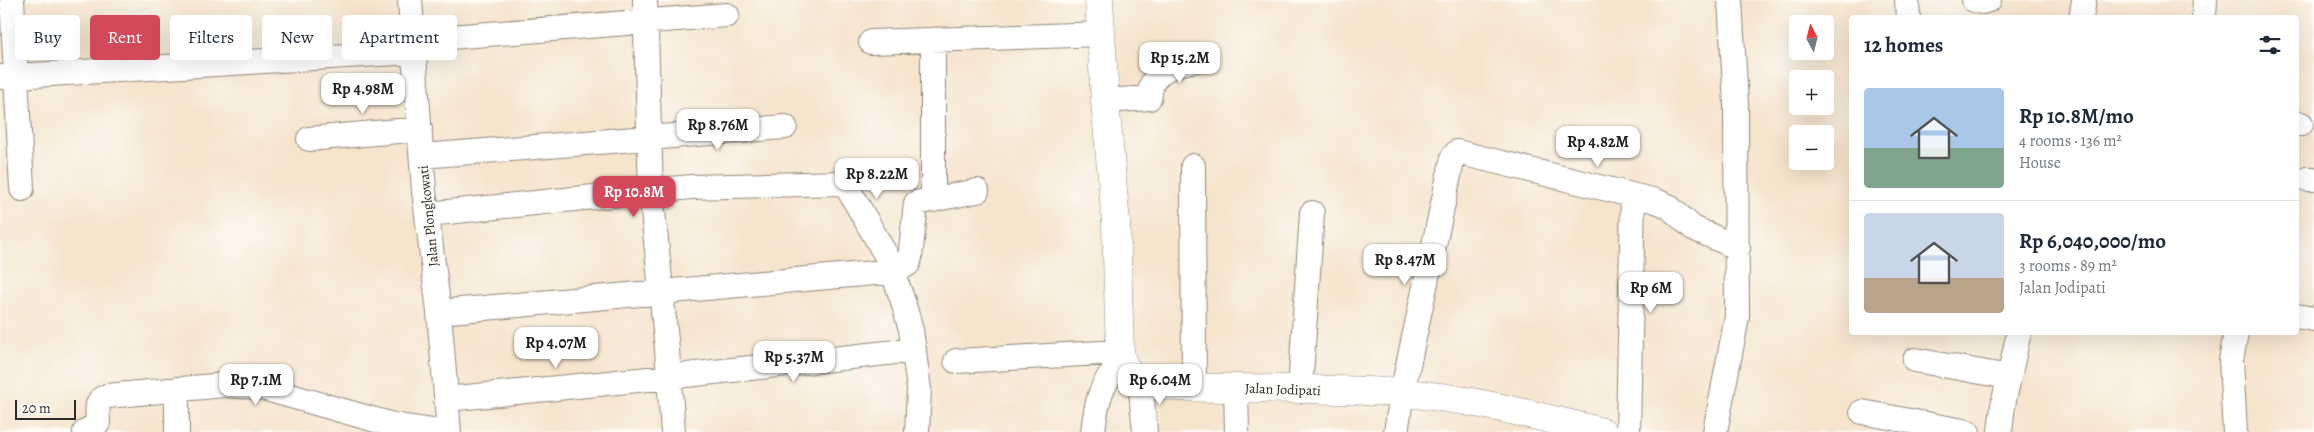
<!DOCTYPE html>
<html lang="en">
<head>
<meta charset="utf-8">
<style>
  :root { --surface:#fff; --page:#f6f6f7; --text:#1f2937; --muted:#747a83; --line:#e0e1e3; --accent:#d1495b }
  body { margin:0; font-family:Alegreya,serif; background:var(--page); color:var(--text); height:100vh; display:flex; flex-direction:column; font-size:19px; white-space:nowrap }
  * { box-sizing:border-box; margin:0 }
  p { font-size:16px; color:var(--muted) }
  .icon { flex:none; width:28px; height:28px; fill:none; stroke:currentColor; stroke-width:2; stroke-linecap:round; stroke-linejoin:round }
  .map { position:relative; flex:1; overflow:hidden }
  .details { position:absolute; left:1849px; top:15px; width:450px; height:320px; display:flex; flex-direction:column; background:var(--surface); border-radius:5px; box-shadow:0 5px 20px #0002 }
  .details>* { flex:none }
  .guide { position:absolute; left:15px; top:15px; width:475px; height:45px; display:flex; gap:10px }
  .needle { width:32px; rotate:353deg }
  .buttons { position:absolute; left:1789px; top:15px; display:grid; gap:10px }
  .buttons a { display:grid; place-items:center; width:45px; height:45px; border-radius:5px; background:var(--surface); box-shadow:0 5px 20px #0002; font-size:25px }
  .scale { position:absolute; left:15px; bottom:12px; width:61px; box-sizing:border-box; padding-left:5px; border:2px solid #2b2b2b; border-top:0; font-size:14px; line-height:18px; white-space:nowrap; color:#2b2b2b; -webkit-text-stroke:4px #fdfcf7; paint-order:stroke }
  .price { position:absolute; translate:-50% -42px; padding:0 11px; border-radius:10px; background:#fff; color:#222; font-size:16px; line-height:32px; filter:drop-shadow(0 1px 2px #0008) }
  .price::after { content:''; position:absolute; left:50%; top:30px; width:15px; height:11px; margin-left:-8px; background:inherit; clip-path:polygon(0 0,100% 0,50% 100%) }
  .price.active { background:var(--accent); color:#fff }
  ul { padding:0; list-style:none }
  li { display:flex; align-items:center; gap:15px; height:125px; padding:0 15px }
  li+li { border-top:1px solid var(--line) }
  li span { display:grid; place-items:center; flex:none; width:140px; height:100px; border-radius:5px; color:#555 }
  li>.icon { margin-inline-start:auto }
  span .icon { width:60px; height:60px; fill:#fffc; stroke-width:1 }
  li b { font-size:21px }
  h2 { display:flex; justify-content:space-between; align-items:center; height:60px; padding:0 15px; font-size:21px }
  .tag { padding:0 18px; border-radius:5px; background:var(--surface); box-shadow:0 5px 20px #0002; font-size:18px; line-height:45px }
  .tag.active { background:var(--accent); color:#fff }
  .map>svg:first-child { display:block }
</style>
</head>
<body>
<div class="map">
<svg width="2314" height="432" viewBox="0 0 2314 432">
  <rect width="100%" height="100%" fill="#fdfcf7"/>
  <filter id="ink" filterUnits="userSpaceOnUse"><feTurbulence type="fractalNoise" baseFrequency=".02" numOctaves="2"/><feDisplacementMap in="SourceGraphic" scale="10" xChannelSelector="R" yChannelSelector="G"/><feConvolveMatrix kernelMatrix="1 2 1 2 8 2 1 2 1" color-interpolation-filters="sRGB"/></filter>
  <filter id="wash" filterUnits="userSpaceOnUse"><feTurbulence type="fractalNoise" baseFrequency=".0096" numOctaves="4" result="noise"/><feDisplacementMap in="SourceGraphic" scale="20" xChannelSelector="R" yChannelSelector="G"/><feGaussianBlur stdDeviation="1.12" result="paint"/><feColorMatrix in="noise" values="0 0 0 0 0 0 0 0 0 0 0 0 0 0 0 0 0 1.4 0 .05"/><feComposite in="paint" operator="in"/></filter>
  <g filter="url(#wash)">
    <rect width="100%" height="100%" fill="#f6e4cd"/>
  </g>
  <g filter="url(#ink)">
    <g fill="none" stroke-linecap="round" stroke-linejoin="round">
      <!-- street casing -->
      <g stroke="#90887c" stroke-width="26">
        <path id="street" d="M12,0L22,189
          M410,0L424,191L439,312L449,432
          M645,0L651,191L667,350L673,432
          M1907,0L1908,18
          M1974,0L1982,2L1989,0
          M2081,18L2084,0
          M2204,18L2205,0
          M413,40L727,15
          M871,42L1102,34
          M0,77L413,52
          M1105,101L1149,98C1151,93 1150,87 1153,82C1162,65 1186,62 1203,58
          M2296,124H2301
          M309,139L420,129
          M422,156L785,127
          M1193,166L1194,388
          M2307,179H2314
          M933,200V41
          M428,214L691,187L842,183L847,187L887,257L903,301L911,330L919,389L917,432
          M439,312L896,271L908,264L910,258L916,203L977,191
          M2296,316L2314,319
          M1915,360L2009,377
          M956,361L1120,352
          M1140,380L1145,432
          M1236,388L1237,432
          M177,389V432
          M1300,390L1312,213
          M447,399L668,377L914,350
          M1862,412L1968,432
          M85,432L98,423C98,411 94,400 107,396L224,385L259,387L393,425L440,432
          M1093,432C1096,404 1100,382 1122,362
          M1396,432L1402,393L1453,157L1457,152L1656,201L1668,206L1693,228L1738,248
          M1628,432L1633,196
          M1715,432L1737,317L1736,104L1730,0
          M2000,432L2003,405L2019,332
          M2235,432L2231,361L2236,332"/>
      </g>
      <!-- secondary casing -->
      <g stroke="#90887c" stroke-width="29">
        <path id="secondary" d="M1099,0L1105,101L1116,223L1120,352C1122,365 1128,376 1141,381C1168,390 1207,387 1235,388C1291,389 1347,389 1402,393C1471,398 1536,416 1603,432"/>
      </g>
      <!-- street -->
      <use href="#street" stroke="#fff" stroke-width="24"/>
      <!-- secondary -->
      <use href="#secondary" stroke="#fff" stroke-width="28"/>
    </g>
  </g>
  <g text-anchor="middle" stroke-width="5" stroke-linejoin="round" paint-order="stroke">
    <!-- street labels -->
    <g font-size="14" fill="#2b2b2b" stroke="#fdfcf7">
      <text transform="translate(428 216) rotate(-96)" y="5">Jalan Plongkowati</text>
      <text transform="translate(1283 389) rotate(2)" y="5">Jalan Jodipati</text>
    </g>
  </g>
</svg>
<div class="buttons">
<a><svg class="needle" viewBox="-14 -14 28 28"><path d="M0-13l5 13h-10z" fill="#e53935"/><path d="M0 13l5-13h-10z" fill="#747a83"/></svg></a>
<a>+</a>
<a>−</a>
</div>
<div class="scale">20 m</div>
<b class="price" style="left:1180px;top:84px">Rp 15.2M</b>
<b class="price" style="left:363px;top:115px">Rp 4.98M</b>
<b class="price" style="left:718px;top:151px">Rp 8.76M</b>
<b class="price" style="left:1598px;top:168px">Rp 4.82M</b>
<b class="price" style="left:877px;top:200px">Rp 8.22M</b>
<b class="price active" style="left:634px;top:218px">Rp 10.8M</b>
<b class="price" style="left:1405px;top:286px">Rp 8.47M</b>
<b class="price" style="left:1651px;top:314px">Rp 6M</b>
<b class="price" style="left:556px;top:369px">Rp 4.07M</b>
<b class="price" style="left:794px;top:383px">Rp 5.37M</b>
<b class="price" style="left:256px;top:406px">Rp 7.1M</b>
<b class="price" style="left:1160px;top:406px">Rp 6.04M</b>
<div class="guide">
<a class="tag">Buy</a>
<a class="tag active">Rent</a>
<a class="tag">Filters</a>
<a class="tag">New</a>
<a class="tag">Apartment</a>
</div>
<section class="details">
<h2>12 homes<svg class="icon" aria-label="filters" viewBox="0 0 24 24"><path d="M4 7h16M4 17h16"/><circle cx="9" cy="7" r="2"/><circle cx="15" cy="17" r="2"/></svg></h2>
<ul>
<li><span style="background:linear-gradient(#a9c7e8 60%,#7fa58c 0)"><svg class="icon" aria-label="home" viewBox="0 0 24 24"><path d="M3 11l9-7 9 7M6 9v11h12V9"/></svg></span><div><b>Rp 10.8M/mo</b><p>4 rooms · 136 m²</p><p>House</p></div></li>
<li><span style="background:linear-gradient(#c9d6e8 65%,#b9a48a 0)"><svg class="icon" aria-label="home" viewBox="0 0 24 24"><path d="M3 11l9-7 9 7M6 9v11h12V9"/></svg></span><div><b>Rp 6,040,000/mo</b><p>3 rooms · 89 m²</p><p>Jalan Jodipati</p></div></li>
</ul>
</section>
</div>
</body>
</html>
